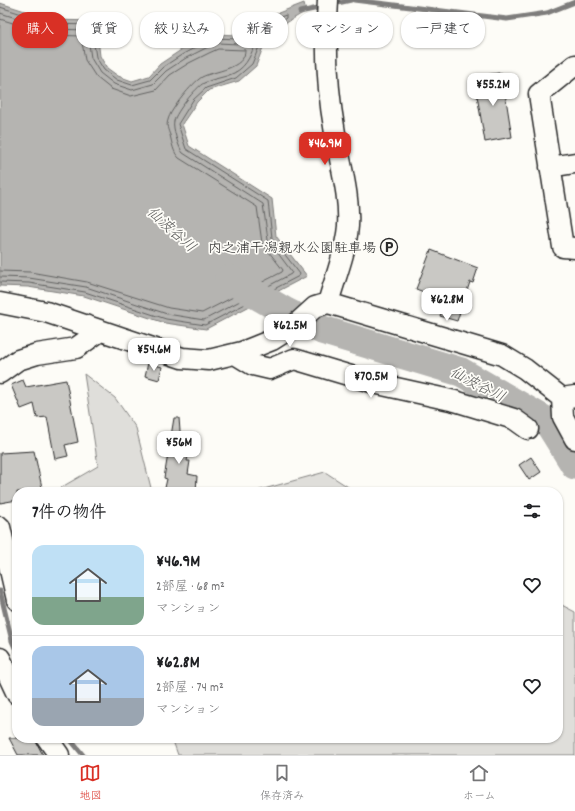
<!DOCTYPE html>
<html lang="ja">
<head>
<meta charset="utf-8">
<style>
  :root { --surface:#fff; --page:#f6f6f6; --text:#202124; --muted:#757577; --line:#e0e0e0; --accent:#d93025 }
  body { margin:0; font-family:Dekko,"Klee One",sans-serif; background:var(--page); color:var(--text); height:100vh; display:flex; flex-direction:column; font-size:15px; white-space:nowrap }
  * { box-sizing:border-box; margin:0 }
  p { font-size:13px; color:var(--muted) }
  .icon { flex:none; width:22px; height:22px; fill:none; stroke:currentColor; stroke-width:2; stroke-linecap:round; stroke-linejoin:round }
  .map { position:relative; flex:1; overflow:hidden }
  .sheet { position:absolute; left:12px; top:487px; width:551px; height:256px; display:flex; flex-direction:column; background:var(--surface); border-radius:16px; box-shadow:0 1px 3px #0004 }
  .sheet>* { flex:none }
  .top-card { position:absolute; left:12px; top:12px; width:551px; height:36px; display:flex; gap:8px }
  .price { position:absolute; translate:-50% -34px; padding:0 9px; border-radius:8px; background:#fff; color:#222; font-size:13px; line-height:26px; filter:drop-shadow(0 1px 2px #0008) }
  .price::after { content:''; position:absolute; left:50%; top:24px; width:12px; height:9px; margin-left:-6px; background:inherit; clip-path:polygon(0 0,100% 0,50% 100%) }
  .price.active { background:var(--accent); color:#fff }
  ul { padding:0; list-style:none }
  li { display:flex; align-items:center; gap:12px; height:100px; padding:0 20px }
  li+li { border-top:1px solid var(--line) }
  li span { display:grid; place-items:center; flex:none; width:112px; height:80px; border-radius:12px; color:#555 }
  li>.icon { margin-inline-start:auto }
  span .icon { width:48px; height:48px; fill:#fffc; stroke-width:1 }
  li b { font-size:17px }
  h2 { display:flex; justify-content:space-between; align-items:center; height:48px; padding:0 20px; font-size:17px }
  .tag { padding:0 14px; border-radius:16px; background:var(--surface); box-shadow:0 1px 3px #0004; font-size:14px; line-height:36px }
  .tag.active { background:var(--accent); color:#fff }
  .menu { display:flex; justify-content:space-around; align-items:center; height:56px; border-top:1px solid var(--line); background:var(--surface); font-size:11px; color:var(--muted) }
  .menu a { display:grid; justify-items:center; gap:2px }
  .menu .active { color:var(--accent) }
  .map>svg:first-child { display:block }
</style>
</head>
<body>
<div class="map">
<svg width="575" height="755" viewBox="0 0 575 755">
  <rect width="100%" height="100%" fill="#fdfcf7"/>
  <filter id="ink" filterUnits="userSpaceOnUse"><feTurbulence type="fractalNoise" baseFrequency=".025" numOctaves="2"/><feDisplacementMap in="SourceGraphic" scale="8" xChannelSelector="R" yChannelSelector="G"/><feConvolveMatrix kernelMatrix="1 2 1 2 8 2 1 2 1" color-interpolation-filters="sRGB"/></filter>
  <g filter="url(#ink)">
    <!-- green -->
    <path fill="#dfdeda" stroke="#858482" d="M84,374L115,398L136,428L152,492H55V491L98,466Z
      M325,472L356,492H253Z
      M558,603L575,612V755H178L172,738H558Z"/>
    <!-- water -->
    <path fill="#b5b4b1" stroke="#7e7d7b" d="M0,3L53,20L96,21L100,56L107,68L118,76L132,81L149,76L160,64L181,50L203,39L216,34L237,35L268,17L304,3L306,11L268,34L256,66L239,81L209,90L197,102L182,124L189,146L272,199L276,236L307,276L206,329L165,323L84,296L28,287L0,286Z"/>
    <g fill="none" stroke-linecap="round" stroke-linejoin="round">
      <!-- shore -->
      <path stroke="#626261" stroke-width="1" d="M0,7L53,24L91,25L96,57L104,70L117,80L132,85L150,80L163,67L183,54L204,43L216,38L238,39L269,21L286,15V18L265,32L252,64L236,78L206,88L193,100L178,124L186,149L268,201L272,238L300,274L299,276L205,325L166,319L85,292L29,283L0,282
        M0,13L52,29L87,30L91,58L100,73L114,84L132,90L153,84L166,71L186,58L206,48L217,43L239,44L254,35L257,36V38C252,52 248,66 234,73C225,78 213,78 204,83C196,87 176,112 174,121C172,127 179,149 183,153L263,204L268,240L292,272L291,274L204,320L167,314L86,287L29,278L0,277
        M0,19L51,35L81,36L85,60L96,77L111,89L131,96L156,90L170,75L189,63L209,53L218,49L245,50C246,69 213,71 202,77C192,83 170,110 168,120C166,125 168,130 170,135C172,143 173,152 179,158L257,207L262,243L283,270L282,272L202,313L169,308L87,282L30,272L0,271"/>
      <!-- stream -->
      <path stroke="#7e7d7b" stroke-width="5" d="M354,0L507,19L547,13L575,2
        M333,4L351,0
        M300,12L323,7
        M0,591L12,641L17,652
        M69,738L83,755"/>
      <!-- river -->
      <path stroke="#b5b4b1" stroke-width="29" d="M229,279L286,312L322,330L461,372L548,422L575,465"/>
    </g>
    <!-- building -->
    <path fill="#c9c8c4" stroke="#2b2b2b" d="M499,73V74H502L512,137L485,142L474,78L478,77V76Z
      M431,250L478,268L473,283L470,282L457,321L440,316L445,300L416,289Z
      M148,363L162,367L159,380L145,376Z
      M23,380L26,387L66,380L78,442L65,445L68,456L55,459L47,417L37,418L34,404L21,409L11,385Z
      M174,418H179L181,444L190,445L187,461H190L188,474L197,476L196,492H164L167,479L164,478Z
      M34,451L43,492H17V500L0,503V453Z
      M531,457L541,472L529,480L519,465Z
      M9,738H34L43,755H18Z"/>
    <g fill="none" stroke-linecap="round" stroke-linejoin="round">
      <!-- minor casing -->
      <g stroke="#2b2b2b" stroke-width="23">
        <path id="minor" d="M328,0C325,45 327,89 335,133C340,164 350,195 348,226C346,252 335,278 328,303
          M575,65L539,94L563,247L575,248
          M550,167L575,163
          M0,303L46,312L182,358L209,360L242,352L272,340L294,326L315,307L328,303L502,355L525,369L562,398L575,396
          M235,354L253,365L270,369L294,359L378,384L455,401L514,419L528,429
          M0,373L18,360L37,354L76,348L100,331
          M562,398L563,417L575,439
          M0,527L17,600
          M0,658L17,694
          M47,738L59,755"/>
      </g>
      <!-- minor -->
      <use href="#minor" stroke="#fdfcf7" stroke-width="20"/>
    </g>
  </g>
  <!-- icons -->
  <defs>
    <g id="parking-ring" transform="scale(0.9)"><circle r="9.5" fill="#fdfcf7" stroke="#2b2b2b" stroke-width="1.5"/><path d="M-3.5-5.5H1a3.5 3.5 0 0 1 0 7H-1V5.5H-3.5ZM-1-3.4V-.6H.8a1.4 1.4 0 0 0 0-2.8Z" fill="#2b2b2b"/></g>
  </defs>
  <g fill-rule="evenodd">
    <use href="#parking-ring" x="389" y="247"/>
  </g>
  <g text-anchor="middle" stroke-width="3.5" stroke-linejoin="round" paint-order="stroke">
    <!-- poi labels -->
    <g font-size="14" fill="#2b2b2b" stroke="#fdfcf7" text-anchor="end">
      <text x="376" y="252">内之浦干潟親水公園駐車場</text>
    </g>
    <!-- water labels -->
    <g font-size="15" font-style="italic" fill="#5b5b5a" stroke="#fdfcf7">
      <text transform="translate(172 229) rotate(42)" y="5">仙波谷川</text>
      <text transform="translate(478 384) rotate(27)" y="5">仙波谷川</text>
    </g>
  </g>
</svg>
<b class="price" style="left:493px;top:107px">¥55.2M</b>
<b class="price active" style="left:325px;top:166px">¥46.9M</b>
<b class="price" style="left:447px;top:322px">¥62.8M</b>
<b class="price" style="left:290px;top:348px">¥62.5M</b>
<b class="price" style="left:154px;top:372px">¥54.6M</b>
<b class="price" style="left:371px;top:399px">¥70.5M</b>
<b class="price" style="left:179px;top:465px">¥56M</b>
<div class="top-card">
<a class="tag active">購入</a>
<a class="tag">賃貸</a>
<a class="tag">絞り込み</a>
<a class="tag">新着</a>
<a class="tag">マンション</a>
<a class="tag">一戸建て</a>
</div>
<section class="sheet">
<h2>7件の物件<svg class="icon" aria-label="filters" viewBox="0 0 24 24"><path d="M4 7h16M4 17h16"/><circle cx="9" cy="7" r="2"/><circle cx="15" cy="17" r="2"/></svg></h2>
<ul>
<li><span style="background:linear-gradient(#bfe0f5 65%,#7fa58c 0)"><svg class="icon" aria-label="home" viewBox="0 0 24 24"><path d="M3 11l9-7 9 7M6 9v11h12V9"/></svg></span><div><b>¥46.9M</b><p>2部屋 · 68 m²</p><p>マンション</p></div><svg class="icon" aria-label="heart" viewBox="0 0 24 24"><path d="M12 20l-8-8c-3-5 5-10 8-4 3-6 11-1 8 4z"/></svg></li>
<li><span style="background:linear-gradient(#a9c7e8 65%,#9aa5b1 0)"><svg class="icon" aria-label="home" viewBox="0 0 24 24"><path d="M3 11l9-7 9 7M6 9v11h12V9"/></svg></span><div><b>¥62.8M</b><p>2部屋 · 74 m²</p><p>マンション</p></div><svg class="icon" aria-label="heart" viewBox="0 0 24 24"><path d="M12 20l-8-8c-3-5 5-10 8-4 3-6 11-1 8 4z"/></svg></li>
</ul>
</section>
</div>
<nav class="menu">
<a class="active"><svg class="icon" aria-label="map" viewBox="0 0 24 24"><path d="M3 6l6-2 6 2 6-2v14l-6 2-6-2-6 2zM9 4v14M15 6v14"/></svg>地図</a>
<a><svg class="icon" aria-label="saved" viewBox="0 0 24 24"><path d="M7 4h10v16l-5-4-5 4z"/></svg>保存済み</a>
<a><svg class="icon" aria-label="home" viewBox="0 0 24 24"><path d="M3 11l9-7 9 7M6 9v11h12V9"/></svg>ホーム</a>
</nav>
</body>
</html>
